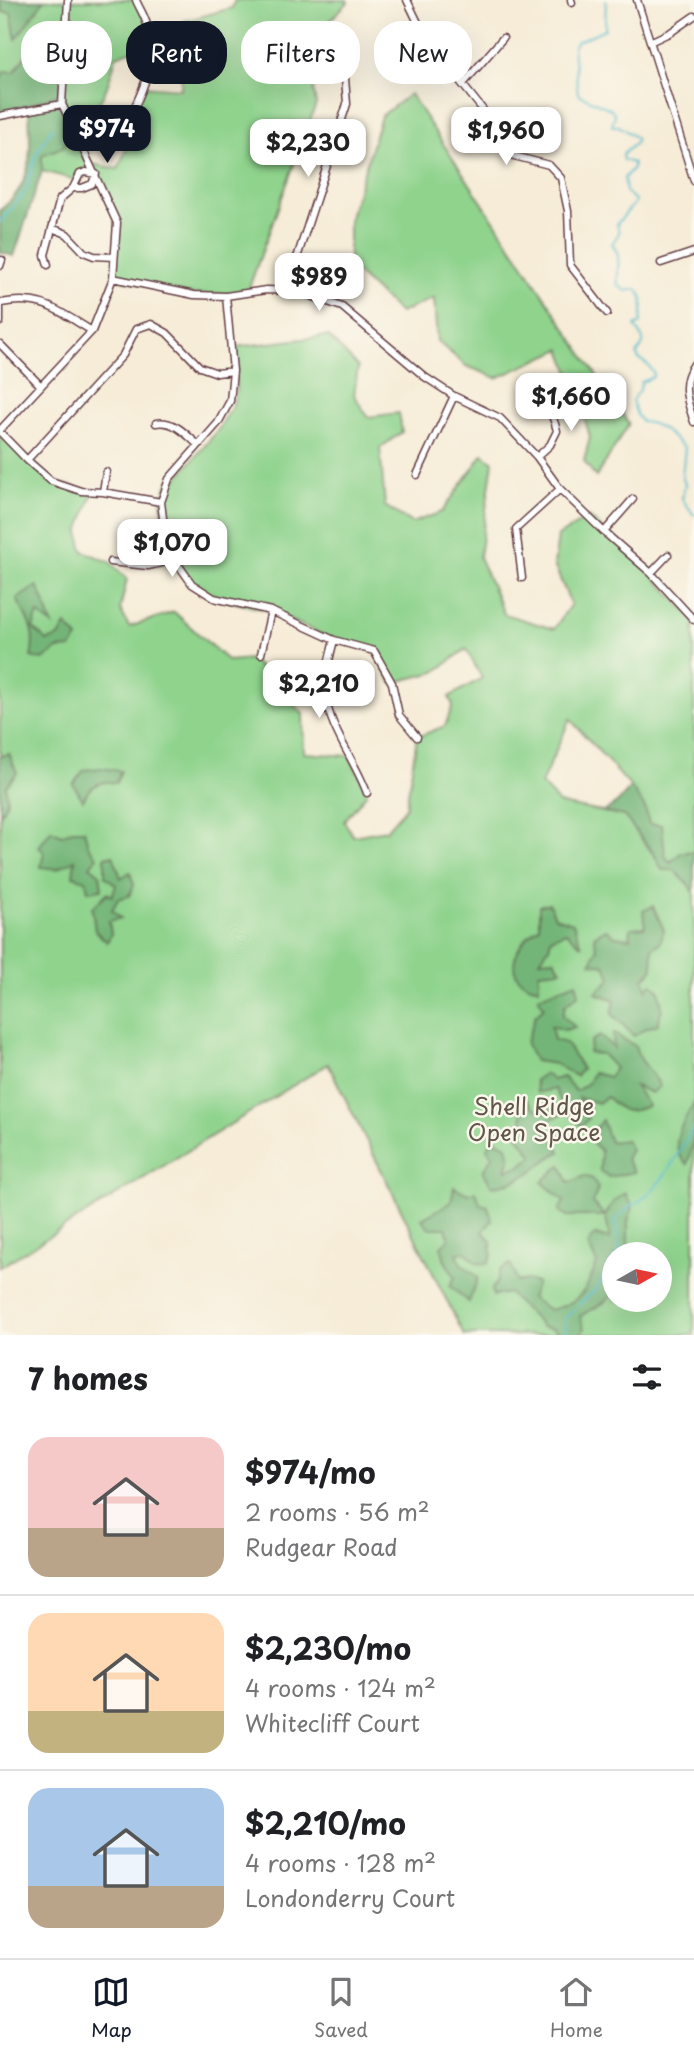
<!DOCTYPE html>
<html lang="en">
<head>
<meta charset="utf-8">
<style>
  :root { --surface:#fff; --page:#f2f2f2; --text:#202124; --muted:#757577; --line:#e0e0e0; --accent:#111827 }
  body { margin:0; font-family:"Playpen Sans",sans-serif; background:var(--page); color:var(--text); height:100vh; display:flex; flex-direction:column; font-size:26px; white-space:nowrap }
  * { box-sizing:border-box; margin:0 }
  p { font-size:23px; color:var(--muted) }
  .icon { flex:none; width:38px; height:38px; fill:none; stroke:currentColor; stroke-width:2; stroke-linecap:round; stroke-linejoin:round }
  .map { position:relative; height:1335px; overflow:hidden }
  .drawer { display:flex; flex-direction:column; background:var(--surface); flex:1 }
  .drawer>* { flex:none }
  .guide { position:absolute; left:21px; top:21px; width:653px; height:63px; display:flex; gap:14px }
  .needle { width:46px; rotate:81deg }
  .tools { position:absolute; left:602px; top:1242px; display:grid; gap:14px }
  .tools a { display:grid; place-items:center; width:70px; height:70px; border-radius:50%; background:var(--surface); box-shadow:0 7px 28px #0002; font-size:35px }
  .price { position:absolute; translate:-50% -60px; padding:0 16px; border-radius:14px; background:#fff; color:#222; font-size:23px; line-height:46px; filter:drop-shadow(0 2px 4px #0008) }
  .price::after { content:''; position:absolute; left:50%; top:42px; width:21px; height:16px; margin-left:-10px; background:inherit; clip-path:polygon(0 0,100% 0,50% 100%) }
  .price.on { background:var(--accent); color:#fff }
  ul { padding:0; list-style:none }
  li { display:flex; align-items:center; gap:21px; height:175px; padding:0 28px }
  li+li { border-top:2px solid var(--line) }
  li span { display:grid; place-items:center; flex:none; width:196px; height:140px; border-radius:21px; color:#555 }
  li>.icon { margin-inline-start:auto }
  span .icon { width:84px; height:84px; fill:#fffc; stroke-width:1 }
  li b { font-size:30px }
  h2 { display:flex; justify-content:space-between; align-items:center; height:84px; padding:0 28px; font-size:30px }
  .pill { padding:0 24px; border-radius:28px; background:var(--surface); box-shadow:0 7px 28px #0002; font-size:24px; line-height:63px }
  .pill.on { background:var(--accent); color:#fff }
  .tabs { display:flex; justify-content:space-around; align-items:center; height:98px; border-top:2px solid var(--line); background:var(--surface); font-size:19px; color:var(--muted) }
  .tabs a { display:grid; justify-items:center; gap:4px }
  .tabs .on { color:var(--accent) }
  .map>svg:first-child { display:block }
</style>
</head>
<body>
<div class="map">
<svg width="694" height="1335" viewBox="0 0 694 1335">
  <rect width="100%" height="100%" fill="#fbf7ec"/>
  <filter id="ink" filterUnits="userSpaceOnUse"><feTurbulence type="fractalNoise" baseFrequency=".0143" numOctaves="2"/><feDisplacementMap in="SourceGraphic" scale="14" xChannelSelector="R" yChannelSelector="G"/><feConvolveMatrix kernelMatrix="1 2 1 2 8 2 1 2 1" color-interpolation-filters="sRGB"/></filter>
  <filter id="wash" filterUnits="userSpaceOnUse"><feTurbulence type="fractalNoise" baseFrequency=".00686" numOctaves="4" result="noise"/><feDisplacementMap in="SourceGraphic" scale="28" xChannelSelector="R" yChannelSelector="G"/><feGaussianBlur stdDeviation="1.57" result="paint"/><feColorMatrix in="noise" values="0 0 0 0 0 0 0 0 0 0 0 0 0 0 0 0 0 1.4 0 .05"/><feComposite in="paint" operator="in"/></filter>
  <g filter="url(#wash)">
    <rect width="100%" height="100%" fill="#f6ecd7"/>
    <!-- green -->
    <path fill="#8fd38d" stroke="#6c795c" stroke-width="2" fill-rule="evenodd" d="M0,0H136L148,25L150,44L116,56C107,92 102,106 74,130L88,163L118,169L129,142L120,134L143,86L181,89L184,21L232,8L235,0H347L348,2L311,40L309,64L316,104L247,293L194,295L113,278L117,223L96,174L86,172L76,180L42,171L41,155L63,147L62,104L0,116Z
      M410,94L629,424L596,477L584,461L590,437L577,392L561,349L497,378L466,366L437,341L434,298L400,313L349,266V220L381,116Z
      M328,336L358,367L354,395L368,417L399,413L402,432L380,448L385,506L412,523L442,512L483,454L493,462L479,557L504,614L554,629L571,604L554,565L558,536L589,517L651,573L694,620V1335H464L328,1064L0,1267V432L51,481L93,492L79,532L83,551L110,562L127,579L120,609L129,627L174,612L228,661L251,659L303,714L304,753L350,756L367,793L344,821L353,836L386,830L406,807L417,737L445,726L453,705L449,697L482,678L466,649L435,672L392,683L373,651L334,640L271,611L214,598L192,584L175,560L165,534L161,502L169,479L175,481L218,430L233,405L236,391L235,347ZM570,719L631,787L645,808L653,854L624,816L560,804L541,784ZM614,1255H660V1300H614Z"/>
    <!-- forest -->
    <path fill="#73b578" stroke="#5e6a52" stroke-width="2" d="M0,0H44L16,39L11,13L3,12Z
      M32,46L65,58L63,92L0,115V80L4,71L14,72Z
      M62,104L74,130L63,147L42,155V171L14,256L0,252V210C36,182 30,150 29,109Z
      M37,586L44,601L52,625L38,614L33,628L47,641L59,637L66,625L78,638L71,648L58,649L43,660L31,657C37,631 28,621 17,599Z
      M9,754L17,773L6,786L7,801L0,816V756Z
      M101,768L121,771L116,783C100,779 90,786 83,800L73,784L84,770Z
      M631,787L645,808L649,824L662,825L665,856L670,862L681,853L694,851V894L688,884L674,870H662L654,854L624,816L604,812L618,802Z
      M51,830L62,835L72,830H84L88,845L97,857L90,866L100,874L102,889L88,891L86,880L73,876L75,860L57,869L41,867L44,852L39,847Z
      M113,855L121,878L130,872L134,885L129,896L118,899L112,910L121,918L109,921L111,934L107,942L95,931L92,908L107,893L112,896L116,885L105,876V857Z
      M549,903L555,917L573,923L582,946L566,932L551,938L549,947L540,960L554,959L561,970L539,972V988C498,980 515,943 539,927V906Z
      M653,906L664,930L660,943L652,948L653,969L644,979L647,990L651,983L659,990L662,1008L658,1024L645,1029L634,1036L612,1014L615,1000L596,993L611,978L605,965L591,963L597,949L594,936L606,929L615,936L630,938L631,928L645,927L643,911Z
      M576,982L579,994L565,1005L563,1016L575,1027L565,1030L551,1026L554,1040L566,1043L582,1069L576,1076L555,1064L535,1061L526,1044L535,1016L544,1007L538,997Z
      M613,1033L635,1046C639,1062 652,1071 660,1086L652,1093L635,1086L648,1106C626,1114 623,1113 607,1097L598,1103L579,1098L588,1119L581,1126L567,1112L551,1119L541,1127L554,1138L560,1152C545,1158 536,1171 521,1178C511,1183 502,1185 492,1186L483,1171L493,1156L487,1149L493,1139L507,1146L510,1158L506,1170L520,1166L533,1156L517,1134L524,1129L520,1100L526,1099L534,1108L545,1112L562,1105L555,1089L537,1093L535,1080L545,1074L553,1080L563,1077L576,1091L588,1083L593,1073L609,1077L615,1068L602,1054L589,1053L591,1041L600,1036L614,1048Z
      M694,1102C694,1122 694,1148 687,1164C666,1146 683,1122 694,1102Z
      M602,1120L610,1142L626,1140L631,1150L626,1159L634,1172L609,1177L600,1171L601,1151L588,1138Z
      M561,1165L569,1183L584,1176L593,1179L598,1188L593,1203L605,1216L613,1202L625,1193L633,1207L628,1221V1255H614V1294L602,1304L580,1316L584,1328L581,1335H559L554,1329L542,1327C532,1314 519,1306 509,1293L493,1296L492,1289L497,1282L500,1270L511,1264L517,1282L527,1280L537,1283L531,1298L550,1310C580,1303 587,1291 597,1263L588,1245L595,1235L609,1239C610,1231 606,1224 606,1216H567L559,1211L564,1201L542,1182Z
      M454,1187L468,1194L476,1191L480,1204L488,1206L492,1220L483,1232L491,1241L492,1255L488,1264L477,1263L466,1252L457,1253L461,1264L478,1277L469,1302L450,1286L455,1277L445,1261L441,1246L449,1239L446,1228H429L422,1219L451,1202Z"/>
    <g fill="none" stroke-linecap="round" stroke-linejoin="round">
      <!-- stream -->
      <path stroke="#4eb9c9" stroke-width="2" d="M606,0L605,29L576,42L573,48L578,94L612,110L615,114L612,126H619L636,138V142L622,155L623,160L633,163V168L624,178L626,192L636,201L617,224L619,233L612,244C623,256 616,270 618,285L626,291L637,289C647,300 641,310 641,323L635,326C641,337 649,340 637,353L638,358L649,366L654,374L652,378L641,382L640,390L632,400L637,416L642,422C662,423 670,437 685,448L682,476L685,484L682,499L694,515
        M0,222L26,191L37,152L52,128
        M616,1255L619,1250L616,1220C625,1208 636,1205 646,1196C667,1178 680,1149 694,1127
        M565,1335L566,1317L598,1287L614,1258"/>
    </g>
  </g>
  <g filter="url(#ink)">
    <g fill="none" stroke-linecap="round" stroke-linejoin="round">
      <!-- minor casing -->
      <g stroke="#643e45" stroke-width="9">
        <path id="minor" d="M407,0L426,39L483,110L514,156L549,165L561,178L568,211L570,265L607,313
          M571,0L572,3
          M637,0L694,181
          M652,41L671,32L694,16
          M463,84L503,38
          M0,116L62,104
          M120,134C139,101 159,63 147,25C145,16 139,8 136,0
          M52,228L67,234L84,252L94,256L114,257
          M661,263L694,252
          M48,265L45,255L60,199L73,188L80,174L86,172L96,174L92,184L82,188H73
          M0,266L2,260
          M113,278L194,295L226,296L266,290L297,291L342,307L425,377L454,396L500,418L537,457L560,489L604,532L651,573L694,620
          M297,291L295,264L347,104L344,65
          M226,296L233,371L230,401L218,423L169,479L161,502L165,534L175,560L192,584L214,598L271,611L334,640L374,651L392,683L399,715L417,737
          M0,302V322
          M1,303C42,295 58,311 92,331
          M0,344L41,386
          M694,364C680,384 687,400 694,422
          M156,423C174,420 186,434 198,445
          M0,430L92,331L113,278L117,223L62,104L68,0
          M0,432L27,460L51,481L81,491L103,492L161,502
          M537,457L550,445L557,431C554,417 547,408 546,394
          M27,460L123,355L136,329L151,324L167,333L200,367L217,373L233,371
          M417,475L454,396
          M103,492L106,472
          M604,532L633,499
          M110,562L148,566L175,560
          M651,573L668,555
          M522,578L516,529L560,489
          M334,640C330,657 324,675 325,693C329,729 355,760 367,793
          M261,654L271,611"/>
      </g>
      <!-- minor -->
      <use href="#minor" stroke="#fff" stroke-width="6"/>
    </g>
  </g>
  <g text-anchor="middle" stroke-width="5" stroke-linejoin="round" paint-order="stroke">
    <!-- park labels -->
    <g font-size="23" fill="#5f5548" stroke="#fbf7ec">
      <text x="534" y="1115">Shell Ridge<tspan x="534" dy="26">Open Space</tspan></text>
    </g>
  </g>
</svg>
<div class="tools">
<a><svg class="needle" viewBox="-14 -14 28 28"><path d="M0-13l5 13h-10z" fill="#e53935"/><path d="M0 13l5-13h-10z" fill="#757577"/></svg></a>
</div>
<b class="price on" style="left:107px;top:165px">$974</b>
<b class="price" style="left:506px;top:167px">$1,960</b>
<b class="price" style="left:308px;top:179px">$2,230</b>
<b class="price" style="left:319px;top:313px">$989</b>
<b class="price" style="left:571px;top:433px">$1,660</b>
<b class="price" style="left:172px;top:579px">$1,070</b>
<b class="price" style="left:319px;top:720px">$2,210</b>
<div class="guide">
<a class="pill">Buy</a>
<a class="pill on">Rent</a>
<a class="pill">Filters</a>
<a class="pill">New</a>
</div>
</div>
<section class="drawer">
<h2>7 homes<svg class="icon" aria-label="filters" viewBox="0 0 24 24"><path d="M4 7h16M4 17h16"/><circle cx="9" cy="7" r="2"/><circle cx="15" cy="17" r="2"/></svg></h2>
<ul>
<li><span style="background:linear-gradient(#f6c9c9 65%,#b9a48a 0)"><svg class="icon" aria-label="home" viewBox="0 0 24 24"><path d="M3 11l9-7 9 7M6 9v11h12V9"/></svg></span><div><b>$974/mo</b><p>2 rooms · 56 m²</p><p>Rudgear Road</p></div></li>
<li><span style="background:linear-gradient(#ffd9b3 70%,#c2b280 0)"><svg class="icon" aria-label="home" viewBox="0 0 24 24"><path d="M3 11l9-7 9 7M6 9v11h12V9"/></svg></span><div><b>$2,230/mo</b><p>4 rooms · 124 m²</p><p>Whitecliff Court</p></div></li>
<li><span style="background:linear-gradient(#a9c7e8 70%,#b9a48a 0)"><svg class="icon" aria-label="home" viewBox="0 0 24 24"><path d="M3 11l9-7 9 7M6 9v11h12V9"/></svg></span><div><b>$2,210/mo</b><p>4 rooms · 128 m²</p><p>Londonderry Court</p></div></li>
</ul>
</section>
<nav class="tabs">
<a class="on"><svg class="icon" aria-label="map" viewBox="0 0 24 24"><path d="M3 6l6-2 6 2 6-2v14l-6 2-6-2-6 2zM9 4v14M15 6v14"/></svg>Map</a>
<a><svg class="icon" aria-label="saved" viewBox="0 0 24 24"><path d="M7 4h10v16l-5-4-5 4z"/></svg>Saved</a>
<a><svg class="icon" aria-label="home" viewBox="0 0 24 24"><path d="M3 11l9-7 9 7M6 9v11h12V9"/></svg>Home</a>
</nav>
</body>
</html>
